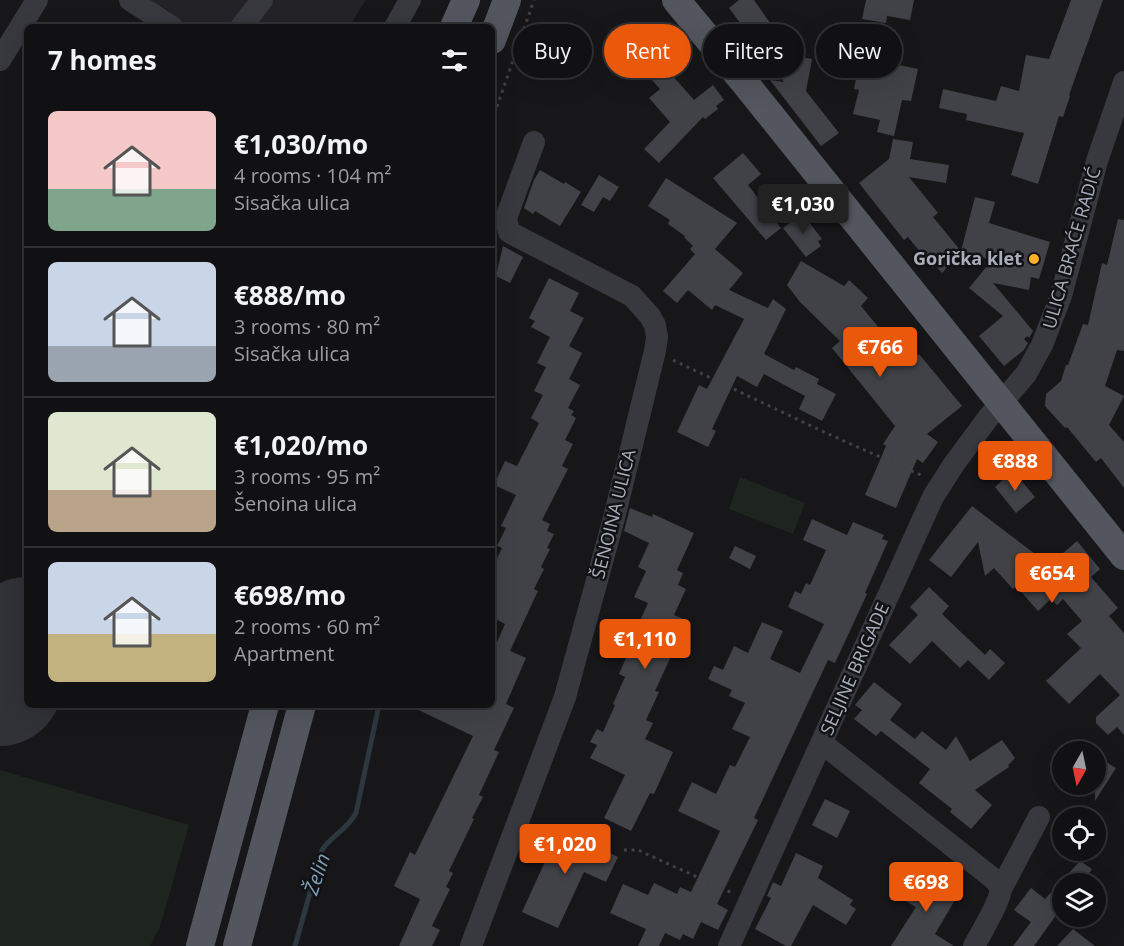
<!DOCTYPE html>
<html lang="en">
<head>
<meta charset="utf-8">
<style>
  :root { --surface:#111114; --page:#1e1f22; --text:#f1f3f6; --muted:#9c9da0; --line:#303134; --accent:#ea580c }
  body { margin:0; font-family:"Open Sans",sans-serif; background:var(--page); color:var(--text); height:100vh; display:flex; flex-direction:column; font-size:22px; white-space:nowrap }
  * { box-sizing:border-box; margin:0 }
  p { font-size:20px; color:var(--muted) }
  .icon { flex:none; width:33px; height:33px; fill:none; stroke:currentColor; stroke-width:2; stroke-linecap:round; stroke-linejoin:round }
  .map { position:relative; flex:1; overflow:hidden }
  .drawer { position:absolute; left:24px; top:24px; width:471px; height:684px; display:flex; flex-direction:column; background:var(--surface); border-radius:9px; box-shadow:0 6px 24px #0002,0 0 0 2px var(--line) }
  .drawer>* { flex:none }
  .top-card { position:absolute; left:513px; top:24px; width:520px; height:54px; display:flex; gap:12px }
  .needle { width:39px; rotate:189deg }
  .tools { position:absolute; left:1052px; top:741px; display:grid; gap:12px }
  .tools a { display:grid; place-items:center; width:54px; height:54px; border-radius:50%; background:var(--surface); box-shadow:0 6px 24px #0002,0 0 0 2px var(--line); font-size:30px }
  .price { position:absolute; translate:-50% -51px; padding:0 14px; border-radius:6px; background:var(--accent); color:#fff; font-size:20px; line-height:39px; filter:drop-shadow(0 2px 3px #0008) }
  .price::after { content:''; position:absolute; left:50%; top:36px; width:18px; height:14px; margin-left:-9px; background:inherit; clip-path:polygon(0 0,100% 0,50% 100%) }
  .price.selected { background:#222; color:#fff }
  ul { padding:0; list-style:none }
  li { display:flex; align-items:center; gap:18px; height:150px; padding:0 24px }
  li+li { border-top:2px solid var(--line) }
  li span { display:grid; place-items:center; flex:none; width:168px; height:120px; border-radius:9px; color:#555 }
  li>.icon { margin-inline-start:auto }
  span .icon { width:72px; height:72px; fill:#fffc; stroke-width:1 }
  li b { font-size:26px }
  h2 { display:flex; justify-content:space-between; align-items:center; height:72px; padding:0 24px; font-size:26px }
  .pill { padding:0 21px; border-radius:27px; background:var(--surface); box-shadow:0 6px 24px #0002,0 0 0 2px var(--line); font-size:21px; line-height:54px }
  .pill.selected { background:var(--accent); color:#fff }
  .map>svg:first-child { display:block }
</style>
</head>
<body>
<div class="map">
<svg width="1124" height="946" viewBox="0 0 1124 946">
  <rect width="100%" height="100%" fill="#17171a"/>
  <!-- built -->
  <path fill="#232327" d="M148,0H366L349,27H190Z"/>
  <!-- green -->
  <path fill="#1d251e" d="M740,477L805,503L793,534L729,509Z
    M0,770L189,825L160,927L150,946H0Z"/>
  <g fill="none" stroke-linecap="round" stroke-linejoin="round">
    <!-- stream -->
    <path stroke="#2c373f" stroke-width="5" d="M295,946L322,850C332,835 347,830 356,813L379,705"/>
    <!-- runway -->
    <path stroke="#313237" stroke-width="124" d="M0,684L27,639"/>
  </g>
  <!-- building -->
  <path fill="#414247" d="M739,0H754L775,30L756,44L729,8Z
    M866,0H914L910,20L887,16L886,23L862,19Z
    M1071,0H1103L1069,95L1070,96L1063,117L1059,116L1038,184L1011,175L1024,133L966,120L967,114L939,108L943,89L996,101L1001,86L1019,91L1026,55L1049,59Z
    M638,26L660,55L663,52L678,67L671,74L694,100L713,85L724,100L716,106L718,109L705,119L703,117L659,163L644,149L670,122L649,98L660,89L638,64L631,69L615,49L621,45L618,41Z
    M778,53L812,59L806,91L839,133L821,146L770,80L784,82L775,70Z
    M860,57L918,69L911,101L902,100L894,136L877,132L880,120L853,114L859,90L854,89Z
    M893,139L913,142L910,159L949,165L946,183L909,177L938,213L933,217L961,251L942,273L936,266L933,268L908,237L904,240L859,183L889,159Z
    M743,153L761,174L748,185L781,228L766,240L713,178Z
    M540,170L564,184L565,182L581,192L560,226L535,211L533,214L524,208L534,180Z
    M599,175L619,187L610,201L603,197L594,212L581,205Z
    M666,178L737,223L715,249L743,273L729,290L768,308L773,299L786,309L764,354L794,370L796,367L819,379L817,384L836,394L822,421L799,409L805,396L764,374L757,387L737,376L712,429L716,431L708,447L677,432L699,385L707,389L744,319L715,305L712,310L688,290L677,303L663,291L695,254L690,249L693,246L684,237L685,236L668,224L670,220L648,206Z
    M975,197L995,202L989,223L1050,242L1039,279L1031,277L1029,290L993,283L1033,331L1029,338L1028,336L1024,339L1028,343L1024,350L1004,366L979,336L1003,316L969,288L992,260L961,251Z
    M802,213L822,239L818,241L821,246L806,257L783,228Z
    M1118,219L1124,220V351L1117,350L1105,386L1124,396L1109,425L1124,442V488L1101,458L1096,462L1067,427L1065,428L1045,406L1046,394L1061,381L1066,365H1068L1083,324L1088,325L1102,263L1107,265Z
    M503,246L523,257L510,283L496,276Z
    M801,261L844,286L849,280L868,298L861,306L908,363L919,354L962,406L927,434L938,442L923,463L917,459L896,508L865,495L886,446L883,444L895,426L832,348L840,341L800,302L787,285Z
    M549,278L579,293L570,311L584,318L569,346L582,353L569,379L580,385L568,408L574,411L571,415L576,418L565,440L573,444L562,466L568,469L542,520L550,524L547,531L554,534L547,548L550,549L541,567L544,569L534,589L538,591L510,651L526,658L506,704L514,708L494,750L499,752L479,795L483,797L472,818L474,819L449,871L453,873L446,887L450,889L432,926L440,930L432,946H399L420,899L394,886L410,852L415,855L473,736L408,705H492V654L505,624L492,617V582L497,571L492,569L502,548L497,546L506,528L501,526L516,495L494,485L505,461L517,466L539,423L531,418L543,395L534,391L546,367L537,363L550,337L531,327L535,321L529,318Z
    M1013,471L1035,497L1016,513L995,487Z
    M972,506L1056,570L1061,564L1056,559L1077,541L1100,569L1091,577L1118,608L1109,616L1124,633V735L1117,727L1108,735L1096,723V717L1120,695L1100,674L1069,704L1046,681L1081,648L1067,634L1082,621L1063,599L1057,605L1051,599L1038,611L1016,586L1013,589L994,568L985,576L978,542L951,577L929,560Z
    M630,508L652,517L653,514L694,533L677,570L683,573L678,585L686,589L674,615L690,622L677,651L674,650L655,691L659,692L646,720L653,723L645,739L673,752L654,794L650,793L631,831L604,818L625,775L590,758L597,745L590,742L597,729L603,732L615,705L613,704L625,677L619,674L637,633L635,632L648,603L634,597L646,571L638,567L649,543L624,531Z
    M812,519L847,535L853,522L884,535L882,539L888,541L865,593L867,594L835,663L828,660L754,818L758,820L717,904L728,910L718,930L701,922L693,939L683,934L680,940L665,933L659,946H638L646,929L610,913L623,884L648,895L654,883L677,894L680,887L691,892L720,831L678,811L692,782L716,794L730,765L735,767L750,737L732,729L745,703L729,696L732,690L708,679L714,666L723,670L734,646L748,653L762,622L783,631L770,659L800,673L824,624L788,607L795,591L801,594L806,583L810,585L826,550L803,540Z
    M735,546L756,556L750,569L729,558Z
    M929,587L949,606L942,614L985,655L990,649L1005,663L989,680L968,660L960,668L932,641L910,664L889,645L918,615L910,607Z
    M874,682L902,704L890,720L915,739L922,731L946,750L956,736L970,761L1002,740L1015,758L1008,765L1009,767L975,790L992,805L971,829L950,812L952,809L919,783L930,769L881,731L876,736L854,719L862,710L855,705Z
    M1095,755L1116,768L1095,801Z
    M825,799L850,811L837,838L812,825Z
    M555,827L618,857L606,882L584,872L558,928L522,912L548,855L543,853Z
    M796,853L823,866L818,878L853,900L850,905L856,909L846,925L813,905L791,946H786L755,929L771,898L767,896L773,882L781,886Z
    M1080,861L1092,869L1081,884H1062V907L1034,946H1013L1031,922L1014,910L1031,888L1045,899Z
    M908,877L934,893L944,877L962,888L935,934L954,946H891L916,907L897,896Z
    M1073,929L1095,946H1057Z"/>
  <g fill="none" stroke-linecap="round" stroke-linejoin="round">
    <!-- path -->
    <path stroke="#3e4146" stroke-width="3" stroke-dasharray="3 4.5" stroke-linecap="butt" d="M492,121L534,0
      M673,360L826,433L923,476
      M624,850H638L732,893"/>
    <!-- minor -->
    <path stroke="#38393f" stroke-width="22" d="M130,0L172,27
      M241,27L262,0
      M395,27L410,0
      M0,60L37,0
      M822,743L995,880C998,884 1001,887 1000,893C998,905 981,933 974,946
      M1000,891L1039,817
      M471,946L565,697L614,518L655,351L657,337L655,325L650,316L632,296L509,232L506,218L534,142
      M729,946L933,497L954,464L988,418L1026,374L1042,345L1061,296L1097,161L1124,82"/>
    <!-- major -->
    <path stroke="#54565f" stroke-width="28" d="M676,0L744,82L1124,556
      M454,27L466,0
      M492,40L507,0
      M200,946L265,705
      M237,946L302,705"/>
  </g>
  <!-- markers -->
  <circle fill="#ffb02a" stroke="#121215" stroke-width="2" cx="1034" cy="259" r="6"/>
  <g text-anchor="middle" stroke-width="5" stroke-linejoin="round" paint-order="stroke">
    <!-- street labels -->
    <g font-size="18" fill="#a8afbb" stroke="#121215">
      <text transform="translate(1072 248) rotate(-74)" y="6">ULICA BRAĆE RADIĆ</text>
      <text transform="translate(614 514) rotate(-76)" y="6">ŠENOINA ULICA</text>
      <text transform="translate(855 669) rotate(-66)" y="6">SELJINE BRIGADE</text>
    </g>
    <!-- poi labels -->
    <g font-size="18" font-weight="bold" fill="#a8afbb" stroke="#121215" text-anchor="end">
      <text x="1022" y="265">Gorička klet</text>
    </g>
    <!-- water labels -->
    <g font-size="20" font-style="italic" fill="#7c9fb9" stroke="#121215">
      <text transform="translate(317 874) rotate(-71)" y="7">Želin</text>
    </g>
  </g>
</svg>
<div class="tools">
<a><svg class="needle" viewBox="-14 -14 28 28"><path d="M0-13l5 13h-10z" fill="#e53935"/><path d="M0 13l5-13h-10z" fill="#9c9da0"/></svg></a>
<a><svg class="icon" aria-label="locate" viewBox="0 0 24 24"><circle cx="12" cy="12" r="6"/><path d="M12 2v4M12 18v4M2 12h4M18 12h4"/></svg></a>
<a><svg class="icon" aria-label="layers" viewBox="0 0 24 24"><path d="M12 4l9 5-9 5-9-5zM3 14l9 5 9-5"/></svg></a>
</div>
<b class="price selected" style="left:803px;top:235px">€1,030</b>
<b class="price" style="left:880px;top:378px">€766</b>
<b class="price" style="left:1015px;top:492px">€888</b>
<b class="price" style="left:1052px;top:604px">€654</b>
<b class="price" style="left:645px;top:670px">€1,110</b>
<b class="price" style="left:565px;top:875px">€1,020</b>
<b class="price" style="left:926px;top:913px">€698</b>
<div class="top-card">
<a class="pill">Buy</a>
<a class="pill selected">Rent</a>
<a class="pill">Filters</a>
<a class="pill">New</a>
</div>
<section class="drawer">
<h2>7 homes<svg class="icon" aria-label="filters" viewBox="0 0 24 24"><path d="M4 7h16M4 17h16"/><circle cx="9" cy="7" r="2"/><circle cx="15" cy="17" r="2"/></svg></h2>
<ul>
<li><span style="background:linear-gradient(#f6c9c9 65%,#7fa58c 0)"><svg class="icon" aria-label="home" viewBox="0 0 24 24"><path d="M3 11l9-7 9 7M6 9v11h12V9"/></svg></span><div><b>€1,030/mo</b><p>4 rooms · 104 m²</p><p>Sisačka ulica</p></div></li>
<li><span style="background:linear-gradient(#c9d6e8 70%,#9aa5b1 0)"><svg class="icon" aria-label="home" viewBox="0 0 24 24"><path d="M3 11l9-7 9 7M6 9v11h12V9"/></svg></span><div><b>€888/mo</b><p>3 rooms · 80 m²</p><p>Sisačka ulica</p></div></li>
<li><span style="background:linear-gradient(#dfe7d0 65%,#b9a48a 0)"><svg class="icon" aria-label="home" viewBox="0 0 24 24"><path d="M3 11l9-7 9 7M6 9v11h12V9"/></svg></span><div><b>€1,020/mo</b><p>3 rooms · 95 m²</p><p>Šenoina ulica</p></div></li>
<li><span style="background:linear-gradient(#c9d6e8 60%,#c2b280 0)"><svg class="icon" aria-label="home" viewBox="0 0 24 24"><path d="M3 11l9-7 9 7M6 9v11h12V9"/></svg></span><div><b>€698/mo</b><p>2 rooms · 60 m²</p><p>Apartment</p></div></li>
</ul>
</section>
</div>
</body>
</html>
